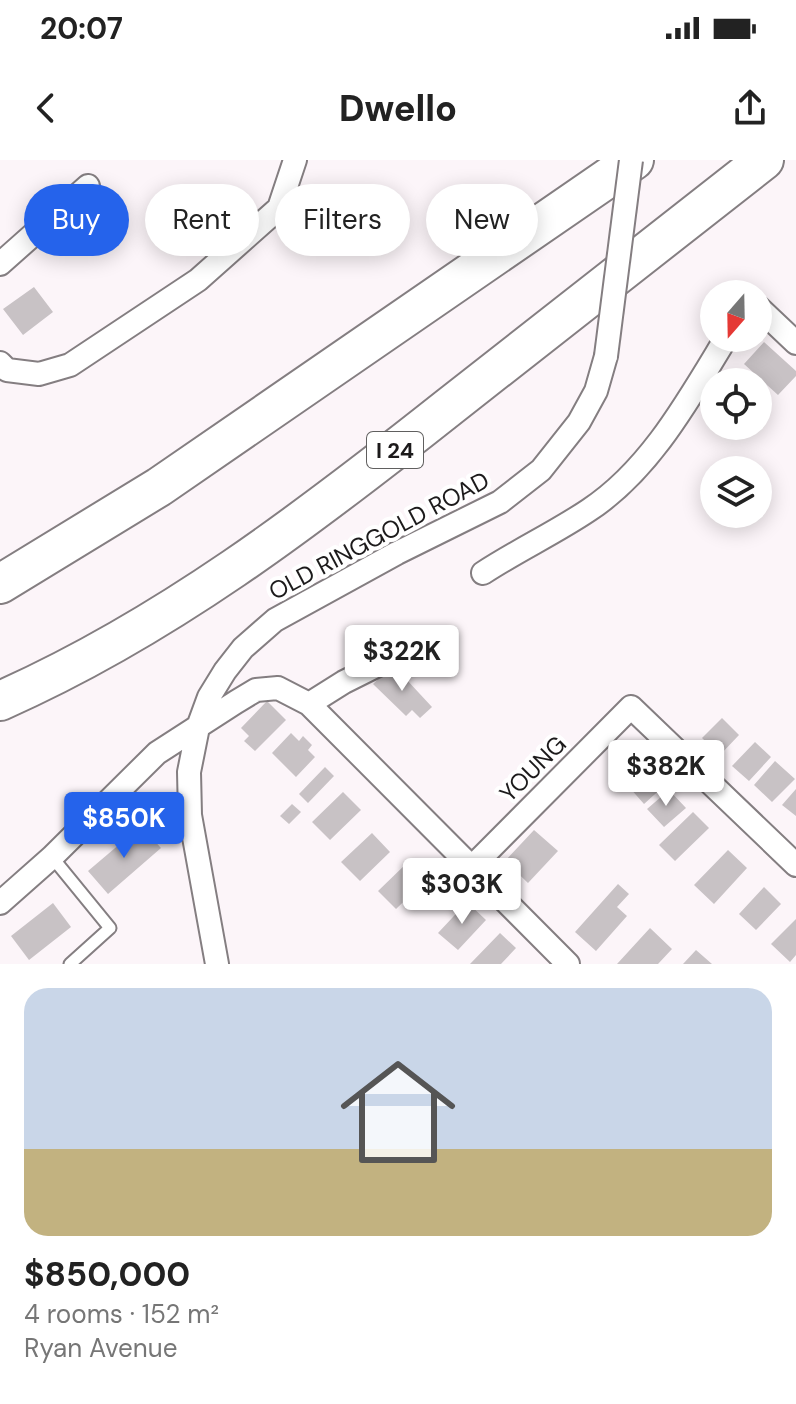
<!DOCTYPE html>
<html lang="en">
<head>
<meta charset="utf-8">
<style>
  :root { --surface:#fff; --page:#f6f6f6; --text:#222; --muted:#767676; --accent:#2563eb }
  body { margin:0; font-family:"DM Sans",sans-serif; background:var(--page); color:var(--text); height:100vh; display:flex; flex-direction:column; font-size:30px; white-space:nowrap }
  * { box-sizing:border-box; margin:0 }
  p { font-size:26px; color:var(--muted) }
  .icon { flex:none; width:44px; height:44px; fill:none; stroke:currentColor; stroke-width:2; stroke-linecap:round; stroke-linejoin:round }
  .map { position:relative; height:804px; overflow:hidden }
  .drawer { display:flex; flex-direction:column; background:var(--surface); flex:1 }
  .drawer>* { flex:none }
  .hud { position:absolute; left:24px; top:24px; width:748px; height:72px; display:flex; gap:16px }
  .needle { width:52px; rotate:200deg }
  .buttons { position:absolute; left:700px; top:120px; display:grid; gap:16px }
  .buttons a { display:grid; place-items:center; width:72px; height:72px; border-radius:50%; background:var(--surface); box-shadow:0 4px 20px #0003; font-size:40px }
  .price { position:absolute; translate:-50% -68px; padding:0 18px; border-radius:8px; background:#fff; color:#222; font-size:26px; line-height:52px; filter:drop-shadow(0 2px 4px #0008) }
  .price::after { content:''; position:absolute; left:50%; top:48px; width:24px; height:18px; margin-left:-12px; background:inherit; clip-path:polygon(0 0,100% 0,50% 100%) }
  .price.selected { background:var(--accent); color:#fff }
  ul { padding:0; list-style:none }
  li { display:grid; align-content:center; gap:16px; height:424px; padding:0 24px }
  li span { display:grid; place-items:center; height:248px; border-radius:24px; color:#555 }
  li>.icon { margin-inline-start:auto }
  span .icon { width:144px; height:144px; fill:#fffc; stroke-width:1 }
  li b { font-size:34px }
  .chip { padding:0 28px; border-radius:36px; background:var(--surface); box-shadow:0 4px 20px #0003; font-size:28px; line-height:72px }
  .chip.selected { background:var(--accent); color:#fff }
  .status { display:flex; justify-content:space-between; align-items:center; height:56px; padding:0 40px; background:var(--surface); direction:ltr }
  .status svg { height:22px; fill:currentColor }
  header { display:flex; justify-content:space-between; align-items:center; height:104px; padding:0 24px; background:var(--surface); font-size:36px; font-weight:800 }
  .map>svg:first-child { display:block }
</style>
</head>
<body>
<div class="status"><b>20:07</b><svg viewBox="0 0 49 12"><path d="M0 12V9h3v3zM5 12V6h3v6zM10 12V3h3v9zM15 12V0h3v12zM26 1h20v11H26zM47 4h2v5h-2z"/></svg></div>
<header><svg class="icon" aria-label="back" viewBox="0 0 24 24"><path d="M15 5l-7 7 7 7"/></svg>Dwello<svg class="icon" aria-label="share" viewBox="0 0 24 24"><path d="M12 15V3M7 8l5-5 5 5M5 13v7h14v-7"/></svg></header>
<div class="map">
<svg width="796" height="804" viewBox="0 0 796 804">
  <rect width="100%" height="100%" fill="#fcf5f9"/>
  <!-- building -->
  <path fill="#c8c2c5" d="M34,127L53,152L23,175L3,149Z
    M764,182L796,211V216L778,235L744,204Z
    M393,505L432,547L420,558L412,550L406,556L373,524Z
    M267,541L286,560L255,591L244,581L249,576L241,568Z
    M722,558L739,575L720,595L702,578Z
    M291,573L299,581L303,576L312,585L308,590L315,597L296,617L272,593Z
    M755,582L771,597L749,621L732,606Z
    M775,601L795,619L772,642L754,625Z
    M325,607L334,616L308,643L299,634Z
    M650,608L665,625L644,644L629,627Z
    M796,629V656L782,645Z
    M669,630L686,648L664,667L647,649Z
    M343,632L361,650L330,680L312,662Z
    M292,644L301,652L289,664L280,656Z
    M693,652L709,668L675,701L659,685Z
    M141,666L161,688L108,734L88,711Z
    M534,670L558,691L528,723L505,701Z
    M372,673L390,692L360,721L341,702Z
    M728,690L747,708L714,744L694,725Z
    M408,702L426,720L396,749L378,731Z
    M618,724L629,734L617,747L627,756L596,791L575,772Z
    M764,727L781,744L756,770L739,754Z
    M467,742L486,760L458,790L438,773Z
    M53,743L71,767L29,800L11,776Z
    M796,759V795L790,802L771,784Z
    M650,768L672,789L658,804H617Z
    M500,773L516,788L501,804H470Z
    M696,790L712,804H683Z"/>
  <g fill="none" stroke-linecap="round" stroke-linejoin="round">
    <!-- service casing -->
    <g stroke="#847e81" stroke-width="15">
      <path id="service" d="M52,697L110,768L70,804"/>
    </g>
    <!-- minor casing -->
    <g stroke="#847e81" stroke-width="26">
      <path id="minor" d="M0,104L88,26
        M758,147L796,183
        M0,203L7,210L39,214L70,205L198,120L279,48L295,0
        M483,413C518,390 555,373 589,350C650,310 689,239 726,178
        M309,544L344,522L378,505
        M471,708L631,547L796,705
        M0,743L52,697L157,593L236,542L256,530L278,528L309,544L568,804
        M217,804L190,655L189,612L198,567L209,537L225,511L243,488L275,460L397,393L500,342L541,310L579,262L596,231L606,196"/>
    </g>
    <!-- motorway casing -->
    <g stroke="#847e81" stroke-width="42">
      <path id="motorway" d="M0,424L159,327L634,0
        M0,541C165,468 309,358 449,247C554,165 659,82 764,0"/>
    </g>
    <!-- service -->
    <use href="#service" stroke="#fff" stroke-width="11"/>
    <!-- minor -->
    <use href="#minor" stroke="#fff" stroke-width="22"/>
    <!-- motorway -->
    <use href="#motorway" stroke="#fff" stroke-width="38"/>
    <!-- minor-bridge casing -->
    <g stroke="#847e81" stroke-width="26" stroke-linecap="butt">
      <path id="minor-bridge" d="M606,196L631,0"/>
    </g>
    <!-- minor-bridge -->
    <use href="#minor-bridge" stroke="#fff" stroke-width="22"/>
  </g>
  <g text-anchor="middle" stroke-width="8" stroke-linejoin="round" paint-order="stroke">
    <!-- shield labels -->
    <rect fill="#fff" stroke="#605f5f" stroke-width="2" x="367" y="272" width="56" height="36" rx="6"/>
    <g font-size="22" font-weight="bold" fill="#1c1a1b">
      <text x="395" y="298">I 24</text>
    </g>
    <!-- street labels -->
    <g font-size="24" fill="#1c1a1b" stroke="#fff">
      <text transform="translate(379 376) rotate(-28)" y="8">OLD RINGGOLD ROAD</text>
      <text transform="translate(533 609) rotate(-45)" y="8">YOUNG</text>
    </g>
  </g>
</svg>
<div class="buttons">
<a><svg class="needle" viewBox="-14 -14 28 28"><path d="M0-13l5 13h-10z" fill="#e53935"/><path d="M0 13l5-13h-10z" fill="#767676"/></svg></a>
<a><svg class="icon" aria-label="locate" viewBox="0 0 24 24"><circle cx="12" cy="12" r="6"/><path d="M12 2v4M12 18v4M2 12h4M18 12h4"/></svg></a>
<a><svg class="icon" aria-label="layers" viewBox="0 0 24 24"><path d="M12 4l9 5-9 5-9-5zM3 14l9 5 9-5"/></svg></a>
</div>
<b class="price" style="left:402px;top:533px">$322K</b>
<b class="price" style="left:666px;top:648px">$382K</b>
<b class="price selected" style="left:124px;top:700px">$850K</b>
<b class="price" style="left:462px;top:766px">$303K</b>
<div class="hud">
<a class="chip selected">Buy</a>
<a class="chip">Rent</a>
<a class="chip">Filters</a>
<a class="chip">New</a>
</div>
</div>
<section class="drawer">
<ul>
<li><span style="background:linear-gradient(#c9d6e8 65%,#c2b280 0)"><svg class="icon" aria-label="home" viewBox="0 0 24 24"><path d="M3 11l9-7 9 7M6 9v11h12V9"/></svg></span><div><b>$850,000</b><p>4 rooms · 152 m²</p><p>Ryan Avenue</p></div></li>
</ul>
</section>
</body>
</html>
